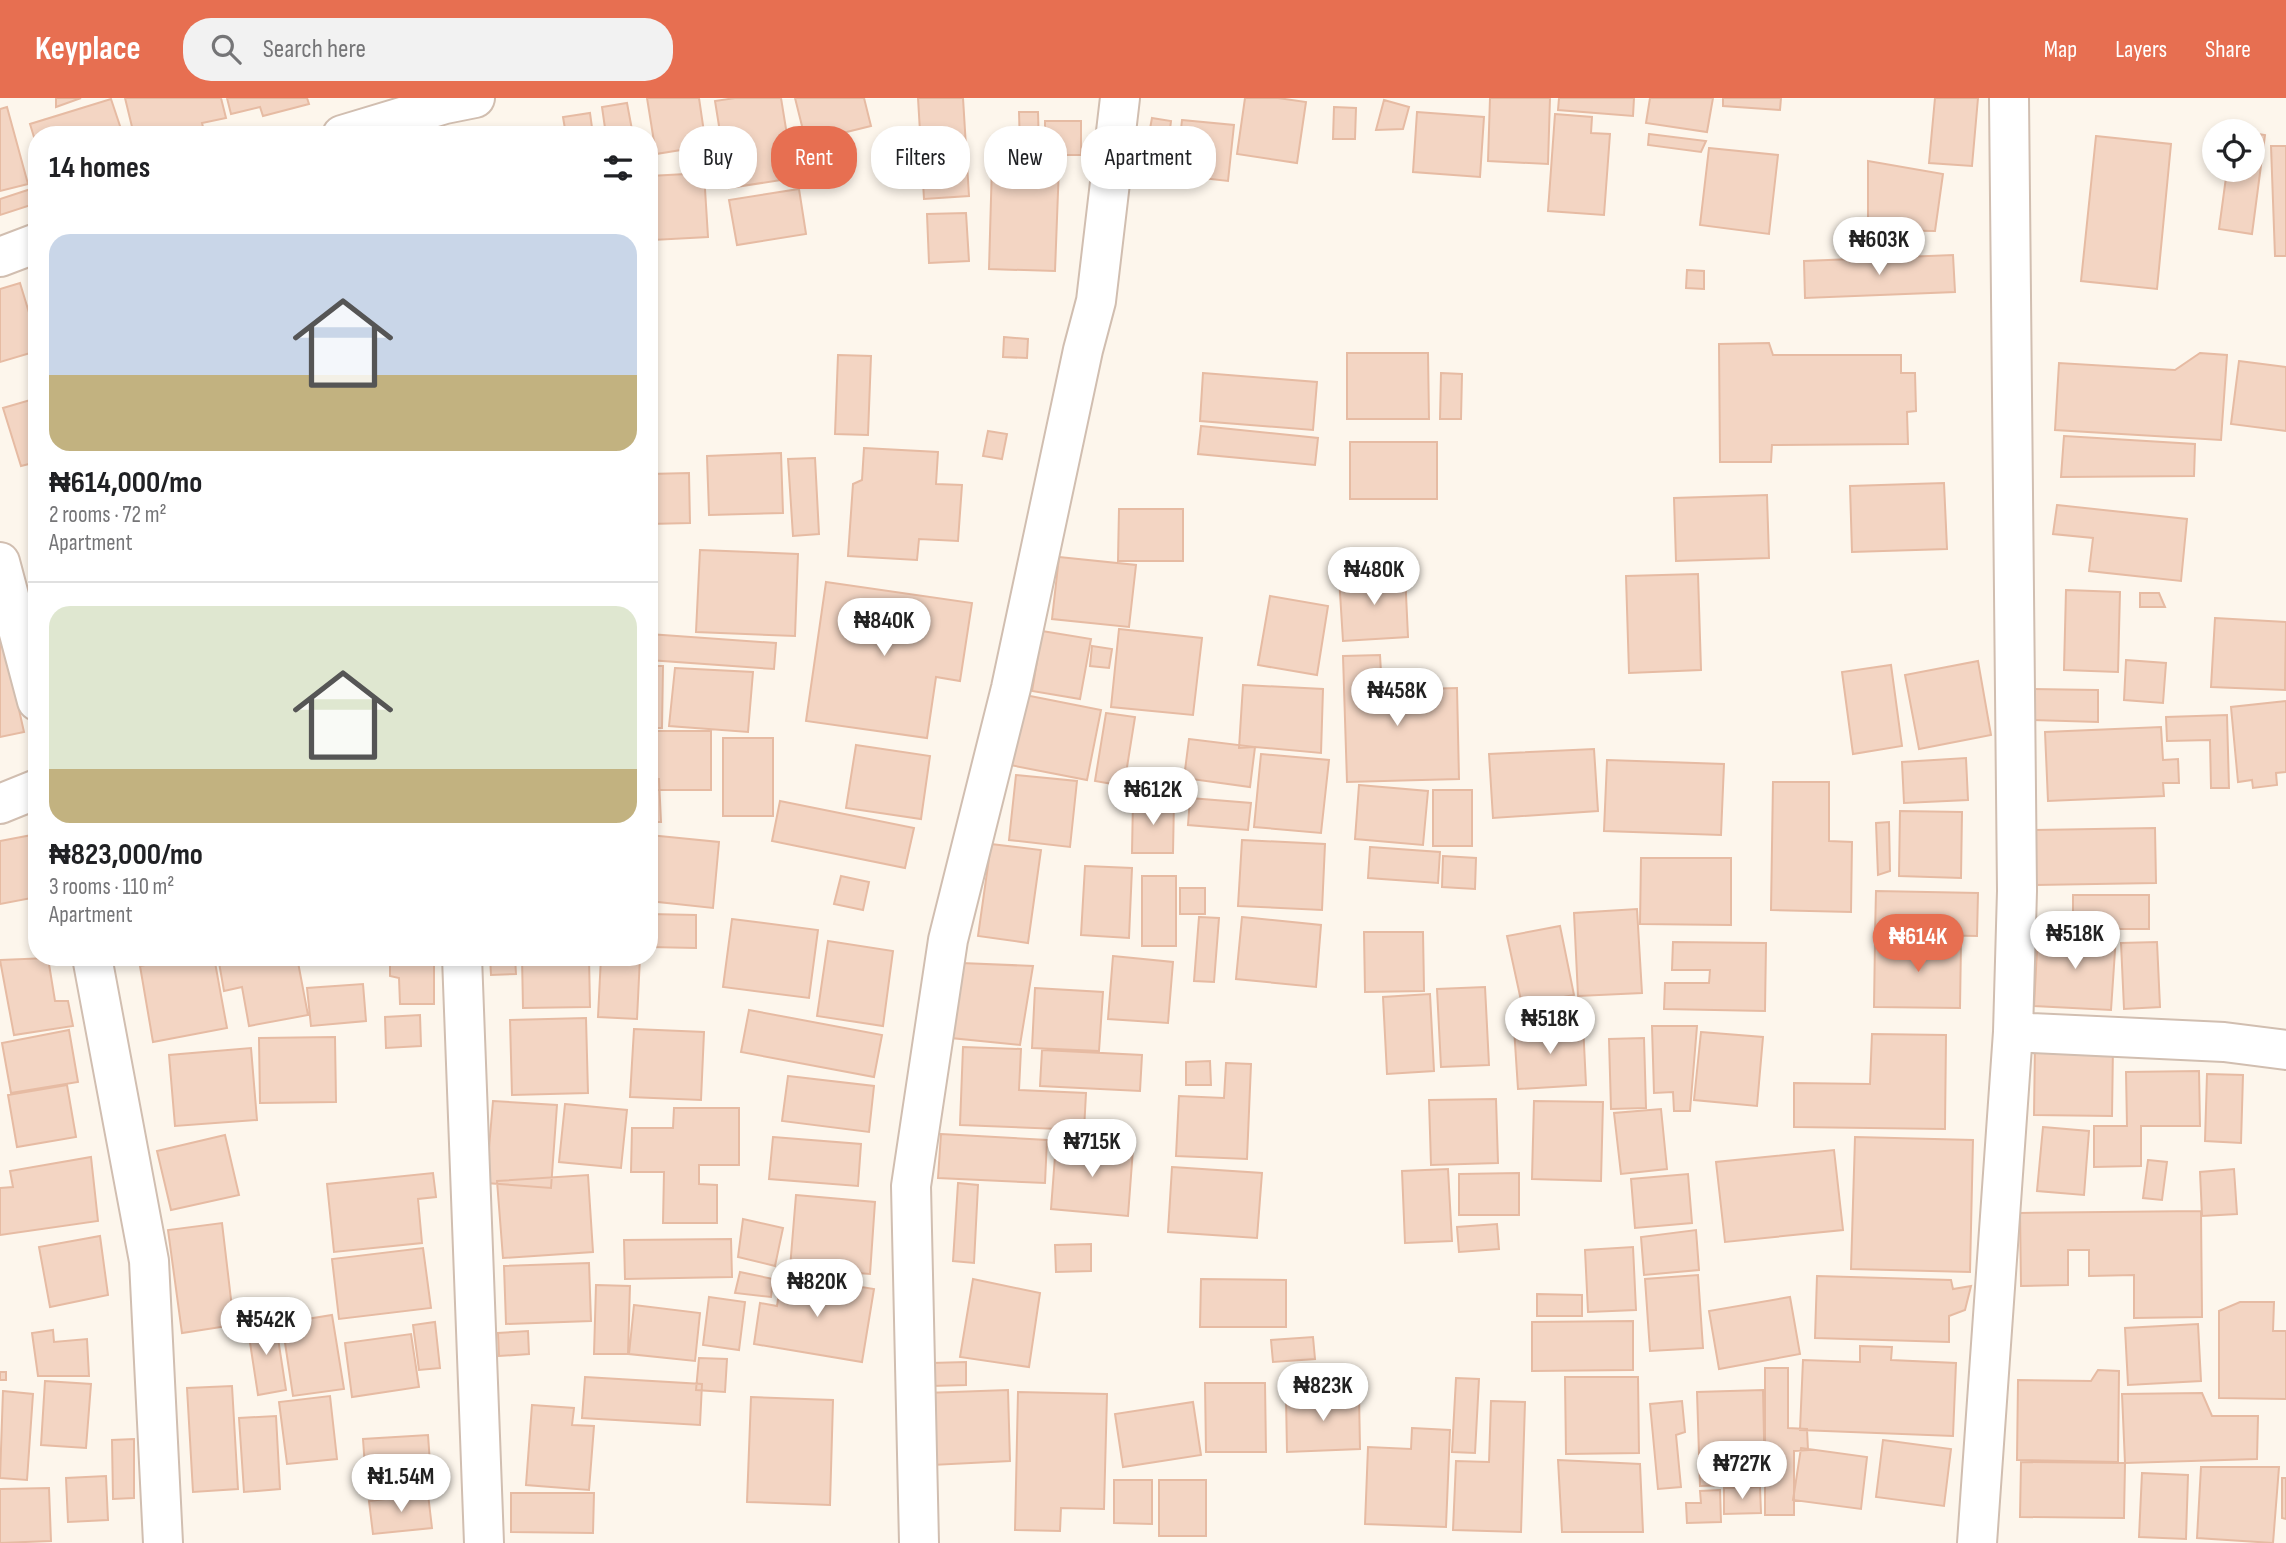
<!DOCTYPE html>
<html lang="en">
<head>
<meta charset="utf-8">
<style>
  :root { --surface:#fff; --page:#f2f2f2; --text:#202124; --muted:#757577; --line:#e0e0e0; --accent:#e76f51 }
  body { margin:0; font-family:"Sofia Sans Condensed",sans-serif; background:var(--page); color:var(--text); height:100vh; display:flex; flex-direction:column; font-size:26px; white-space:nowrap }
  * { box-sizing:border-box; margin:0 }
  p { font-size:23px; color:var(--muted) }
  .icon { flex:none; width:38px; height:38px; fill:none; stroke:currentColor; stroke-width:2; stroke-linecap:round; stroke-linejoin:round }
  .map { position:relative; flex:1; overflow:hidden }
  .drawer { position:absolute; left:28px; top:28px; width:630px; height:840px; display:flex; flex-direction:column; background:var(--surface); border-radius:28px; box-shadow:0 4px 10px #0003 }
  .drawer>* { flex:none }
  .guide { position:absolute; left:679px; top:28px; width:665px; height:63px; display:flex; gap:14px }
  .controls { position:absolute; left:2202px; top:21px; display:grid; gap:14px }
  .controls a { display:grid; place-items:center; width:63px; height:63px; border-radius:50%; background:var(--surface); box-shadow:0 4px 10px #0003; font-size:35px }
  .price { position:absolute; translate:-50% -60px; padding:0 16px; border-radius:24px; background:#fff; color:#222; font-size:23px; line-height:46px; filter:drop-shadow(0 2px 4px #0008) }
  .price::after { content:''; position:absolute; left:50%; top:42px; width:21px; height:16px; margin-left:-10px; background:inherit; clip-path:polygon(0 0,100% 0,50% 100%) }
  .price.current { background:var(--accent); color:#fff }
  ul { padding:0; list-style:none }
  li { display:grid; align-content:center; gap:14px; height:371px; padding:0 21px }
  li+li { border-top:2px solid var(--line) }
  li span { display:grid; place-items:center; height:217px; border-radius:21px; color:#555 }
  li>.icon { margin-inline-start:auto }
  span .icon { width:126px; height:126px; fill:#fffc; stroke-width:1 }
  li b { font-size:30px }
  h2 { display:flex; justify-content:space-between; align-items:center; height:84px; padding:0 21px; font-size:30px }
  .chip { padding:0 24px; border-radius:28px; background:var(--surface); box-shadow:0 4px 10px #0003; font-size:24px; line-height:63px }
  .chip.current { background:var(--accent); color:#fff }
  header { display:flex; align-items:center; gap:42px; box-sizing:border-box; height:98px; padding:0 35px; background:var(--accent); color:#fff }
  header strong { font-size:33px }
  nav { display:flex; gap:38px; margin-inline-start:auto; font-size:24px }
  .search { width:490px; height:63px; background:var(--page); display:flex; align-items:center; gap:18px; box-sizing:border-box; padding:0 24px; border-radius:28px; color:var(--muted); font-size:26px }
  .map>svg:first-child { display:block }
</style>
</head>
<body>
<header>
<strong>Keyplace</strong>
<div class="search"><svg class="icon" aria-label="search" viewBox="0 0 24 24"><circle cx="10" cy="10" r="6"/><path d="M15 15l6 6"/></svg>Search here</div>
<nav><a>Map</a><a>Layers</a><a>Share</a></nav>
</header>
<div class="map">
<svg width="2286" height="1445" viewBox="0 0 2286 1445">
  <rect width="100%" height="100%" fill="#fdf6ec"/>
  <!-- building -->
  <path fill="#f3d5c3" stroke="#e6bba3" stroke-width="2" d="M56,0H81L56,9Z
    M125,0H221L226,20L202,25L205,37H134Z
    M227,0H307L309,6L263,18L260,9L231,16Z
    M647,0H699L706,48L656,56Z
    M735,0H781L794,80L729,90L715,3Z
    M795,0H864L871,28L806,44Z
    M918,0H963L969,98L924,101Z
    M1245,0H1278L1306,4L1297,65L1237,56Z
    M1490,0H1550L1548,66L1488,63Z
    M1559,0H1634L1633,18L1558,12Z
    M1650,0H1713L1707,34L1646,25Z
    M1723,0H1781L1780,12L1723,8Z
    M1935,0H1978L1972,68L1929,65Z
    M111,1L123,37H37V49L30,26Z
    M1384,2L1409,9L1403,31L1376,32Z
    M627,5L633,37H606L602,9Z
    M7,9L28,86L0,93V11Z
    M1334,9L1356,10L1355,41H1333Z
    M1019,14H1038L1039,49H1020Z
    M1417,14L1484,19L1480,79L1413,74Z
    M590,15L593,37H566L563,19Z
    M1555,16L1592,19L1591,35L1610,36L1604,117L1548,113Z
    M1152,20L1171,23L1169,39L1149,36Z
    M1182,22L1234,27L1228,83L1176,77Z
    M1045,23H1081V57H1045Z
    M559,31V37H508Z
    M2252,35L2265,37L2252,136L2219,131L2227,72H2252Z
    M1649,36L1706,43L1701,54L1648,47Z
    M2096,38L2171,46L2157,191L2081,183Z
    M2271,48H2286V158H2275Z
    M1709,50L1778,57L1769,136L1700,127Z
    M1153,56L1171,57L1170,74H1152Z
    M1868,63L1943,76L1935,133L1868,132Z
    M992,66L1059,68L1055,173L989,171Z
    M704,75L708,139L653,142L650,78Z
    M37,89V105L0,117V101Z
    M799,91L806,136L737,147L729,102Z
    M966,115L969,163L929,165L927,116Z
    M1953,157L1955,194L1805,200L1804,163Z
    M1687,172L1704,173V191L1686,190Z
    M20,185L37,241V253L0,264V191Z
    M1004,239L1028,241L1027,260L1003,259Z
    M1769,245L1773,257H1901V275H1915L1916,313L1907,314L1908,346L1772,347L1771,364H1720L1719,246Z
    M1347,255H1428L1429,321H1347Z
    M2200,255L2227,257L2221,342L2055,332L2059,265L2175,272Z
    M838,257L871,258L868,337L835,336Z
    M2239,263L2286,269V333L2231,326Z
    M1203,275L1317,284L1313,332L1200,323Z
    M1441,275L1462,276L1461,321H1440Z
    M37,300V364L21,368L3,310Z
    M1201,328L1318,340L1315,367L1198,356Z
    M988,333L1007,336L1002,361L983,358Z
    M2064,338L2195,346L2194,378L2061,379Z
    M1350,344H1437V401H1350Z
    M864,350L938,354L936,386L962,387L958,443L919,441L917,462L848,458L853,386L862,382Z
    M781,355L783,415L709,417L707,358Z
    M815,360L819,436L793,438L788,361Z
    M689,375L690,425L649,426V376Z
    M1944,385L1947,451L1852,454L1850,388Z
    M37,387V406L32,388Z
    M1767,397L1769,460L1676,463L1674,400Z
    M2057,407L2187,421L2181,483L2089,473L2093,440L2053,436Z
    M1119,411H1183V463H1118Z
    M700,452L798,456L795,538L696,534Z
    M1059,459L1136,467L1129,529L1052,521Z
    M1405,475L1408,539L1343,543L1339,479Z
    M1698,476L1701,572L1629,575L1626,478Z
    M826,484L972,505L960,583L936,579L927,640L806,623Z
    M2066,492L2120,494L2118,574L2064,572Z
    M2140,495H2159L2165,509H2140Z
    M1270,498L1328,508L1317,577L1258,567Z
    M2215,520L2286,524L2285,592L2211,589Z
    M1119,531L1202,540L1193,617L1111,609Z
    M1042,533L1091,541L1080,601L1032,593Z
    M649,536L776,545L774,571L649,562Z
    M3,540L24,634L0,639V541Z
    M1092,548L1112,551L1109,570L1090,568Z
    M1380,557L1382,592L1457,590L1459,681L1347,684L1343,558Z
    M2126,562L2166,565L2163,605L2124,602Z
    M1978,563L1991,637L1919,651L1905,577Z
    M1891,567L1902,648L1853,656L1842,574Z
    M649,568H663L662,630H649Z
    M675,570L753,574L748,634L669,628Z
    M1243,587L1323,591L1321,655L1255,649L1239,650Z
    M2031,591L2098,592V624L2030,622Z
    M1020,596L1101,612L1087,682L1005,666Z
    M2286,603V674L2276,675L2277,687L2253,690L2252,682L2238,684L2231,609Z
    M1106,615L1135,619L1124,688L1095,683Z
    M2227,617L2229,690H2211L2210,642L2167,643L2166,619Z
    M2161,629L2163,662L2178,661L2179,685H2163L2164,698L2048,703L2045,634Z
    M655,633H711V692H655Z
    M723,640H773V718H723Z
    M1189,641L1255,649L1250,689L1184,680Z
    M856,647L930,658L921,721L846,710Z
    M1594,651L1598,713L1493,720L1489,656Z
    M1261,656L1329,662L1321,735L1254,729Z
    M1966,660L1968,702L1904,705L1902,664Z
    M1607,662L1724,666L1721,737L1604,733Z
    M1016,677L1077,683L1070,749L1009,742Z
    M649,681H659L661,724H649Z
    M1773,684H1829V743L1852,744L1851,814L1771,812Z
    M1359,687L1428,693L1423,747L1355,741Z
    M1433,692H1472V748H1433Z
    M1190,700L1251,705L1248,732L1188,727Z
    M1133,702H1174L1173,755H1132Z
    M780,703L914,730L905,770L772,743Z
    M1900,713L1962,714L1961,780L1899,778Z
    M1889,724L1890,773L1878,777L1876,725Z
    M2155,730L2156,785L2035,787L2034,732Z
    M37,736V799L0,806V743Z
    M649,737L719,744L713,810L649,803Z
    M1242,742L1325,746L1322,812L1238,808Z
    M991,746L1041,752L1028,845L978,838Z
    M1370,749L1440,754L1438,785L1368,780Z
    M1443,758L1476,760L1475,791L1442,789Z
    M1641,760H1731V827L1640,826Z
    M1085,768L1132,770L1129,840L1081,837Z
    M841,778L869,784L863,812L834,806Z
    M1142,778H1176V848H1142Z
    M1180,790H1205V816H1180Z
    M1876,793L1978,795L1977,838L1875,836Z
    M2073,797H2149V831H2073Z
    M1637,811L1642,895L1578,898L1574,815Z
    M649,816L696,817V850L649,849Z
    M1199,819L1219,820L1214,884L1194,883Z
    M1242,819L1321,827L1316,889L1236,881Z
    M732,821L818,832L809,900L723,889Z
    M1560,828L1574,897L1522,907L1507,838Z
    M1364,834H1423L1424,893L1365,894Z
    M2038,834L2116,838L2111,912L2034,908Z
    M828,843L893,853L883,928L817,918Z
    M1875,843L1961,844L1960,910L1874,909Z
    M1673,844L1766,845L1765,913L1664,911L1665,885H1709L1710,872H1672Z
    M2157,844L2160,909L2124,911L2121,845Z
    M1113,858L1173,864L1168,925L1108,921Z
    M186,859H214L227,930L153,944L140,868Z
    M218,859H297L308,917L249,928L242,889L224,893Z
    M490,859H515L516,876L491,877Z
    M522,859H589L590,909L523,910Z
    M601,859H640L637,921L598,919Z
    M48,860L55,903H68L73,928L14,937L0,862Z
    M434,861V906H400L399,880L390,878V863Z
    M961,865L1033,868L1020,947L951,940Z
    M363,886L366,923L311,928L307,890Z
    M1485,889L1489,967L1441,969L1437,891Z
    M1035,890L1103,894L1099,953L1032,950Z
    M1430,896L1434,973L1387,976L1383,899Z
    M749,912L882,937L874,979L741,954Z
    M420,917L421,948L386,950L385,919Z
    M586,920L588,995L512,997L510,922Z
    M1583,926L1586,987L1518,991L1514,930Z
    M1652,928H1697L1690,1013H1674L1673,994L1654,995Z
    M634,931L704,934L701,1002L630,999Z
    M69,932L78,984L11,995L2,945Z
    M1701,934L1763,939L1757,1008L1694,1002Z
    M1872,936L1946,937L1945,1031L1794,1029V985L1870,986Z
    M335,939L336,1004L260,1005L259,940Z
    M1644,940L1646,1010L1611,1011L1609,941Z
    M2035,946L2113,947L2112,1018L2034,1017Z
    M963,949L1021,951L1019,992L1086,995L1084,1032L960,1027Z
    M251,950L257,1022L175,1028L169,957Z
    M1042,952L1142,957L1140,993L1040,988Z
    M1210,963L1211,987H1186V964Z
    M1226,965L1251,966L1247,1061L1176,1058L1179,998L1224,1000Z
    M2199,973L2200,1028H2141V1068L2094,1069V1028H2127L2126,974Z
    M2207,976L2243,977L2241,1045L2205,1043Z
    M788,978L874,988L869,1034L782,1023Z
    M67,987L76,1039L17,1049L8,997Z
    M1496,1001L1498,1065L1431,1067L1429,1002Z
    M493,1003L557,1007L551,1090L486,1085Z
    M1534,1003L1603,1004L1601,1083L1532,1081Z
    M565,1006L627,1012L621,1070L559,1064Z
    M674,1010H739V1067H699V1086L717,1087V1125H663L664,1074H631L632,1030H673Z
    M1661,1011L1667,1071L1621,1076L1614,1015Z
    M2043,1029L2089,1033L2084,1097L2037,1093Z
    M941,1036L1047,1042L1045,1085L938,1080Z
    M225,1037L239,1097L171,1112L157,1053Z
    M773,1039L861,1046L858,1088L769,1081Z
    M1855,1039L1973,1042L1970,1174L1851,1171Z
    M1056,1045L1133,1051L1128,1118L1051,1111Z
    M1834,1052L1843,1132L1725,1144L1716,1064Z
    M91,1059L98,1123L0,1137V1090L13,1089L10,1073Z
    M2148,1062L2167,1064L2162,1102L2143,1100Z
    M1172,1069L1262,1075L1257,1140L1168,1134Z
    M1448,1071L1452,1143L1405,1145L1402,1073Z
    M2234,1071L2237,1116L2202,1118L2200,1074Z
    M433,1075L436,1099L418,1101L422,1145L334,1154L327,1086Z
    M1519,1075V1117H1459V1076Z
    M1688,1076L1692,1125L1635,1130L1631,1081Z
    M588,1077L593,1154L503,1160L497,1083Z
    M958,1085L978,1087L974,1165L953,1163Z
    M796,1097L875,1104L870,1176L790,1170Z
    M2201,1113L2202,1219L2134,1220V1177L2089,1178V1152H2068V1187L2021,1188L2020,1115Z
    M743,1121L783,1130L775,1168L738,1159Z
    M222,1125L234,1227L182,1235L168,1132Z
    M1497,1126L1499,1151L1459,1154L1457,1129Z
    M1696,1132L1699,1172L1644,1177L1641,1139Z
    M100,1138L108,1197L50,1209L39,1149Z
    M731,1141L732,1179L625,1181L624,1142Z
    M1091,1146V1173L1056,1174L1055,1147Z
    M1633,1149L1636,1212L1588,1214L1585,1152Z
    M423,1150L431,1210L339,1221L332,1161Z
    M589,1165L591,1223L506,1226L504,1168Z
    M740,1174L773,1181L771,1199L735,1195Z
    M782,1176L874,1191L862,1264L754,1246L760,1205L777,1208Z
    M1698,1177L1703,1250L1650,1253L1645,1181Z
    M1817,1178L1951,1182L1953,1191L1971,1188L1965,1212L1949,1218V1244L1815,1240Z
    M973,1181L1040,1195L1029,1269L960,1259Z
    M1201,1181L1286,1182V1229H1200Z
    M596,1187L630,1188L628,1256H594Z
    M1537,1196L1582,1197V1218H1537Z
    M709,1199L745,1204L739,1252L703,1247Z
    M1790,1199L1800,1256L1719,1271L1709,1213Z
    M2240,1204H2274L2273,1233H2286V1301L2219,1300V1213Z
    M634,1207L700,1215L695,1263L629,1256Z
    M332,1217L344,1291L293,1298L282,1225Z
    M275,1221L286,1292L258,1297L247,1225Z
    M1633,1223V1272L1532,1273V1224Z
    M435,1224L440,1270L419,1272L413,1227Z
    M2198,1226L2201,1283L2128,1287L2125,1230Z
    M53,1232L54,1244L87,1241L89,1278H38L32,1235Z
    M528,1233L529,1256L499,1258L498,1235Z
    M411,1236L419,1289L352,1299L345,1245Z
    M1313,1239L1315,1261L1273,1264L1271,1242Z
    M1860,1248L1892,1249L1891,1262L1956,1265L1953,1338L1800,1332L1803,1262L1860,1264Z
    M699,1260L727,1261L725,1294L696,1292Z
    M966,1264V1287L931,1288V1265Z
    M1765,1270H1788V1330L1807,1331L1808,1352L1794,1353V1417H1765Z
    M2098,1272L2119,1273L2118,1364L2017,1362L2018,1282L2091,1283Z
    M0,1274H6V1282H0Z
    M585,1279L702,1286L700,1327L582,1320Z
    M1565,1279H1638L1639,1355L1566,1356Z
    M1456,1280L1479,1281L1475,1355L1452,1354Z
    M45,1283L91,1286L86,1350L41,1347Z
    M1205,1285H1265L1266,1354H1206Z
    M232,1288L238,1391L193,1394L187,1290Z
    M1008,1292L1010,1363L932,1367L925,1295Z
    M1763,1292L1765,1386L1700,1388L1697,1294Z
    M3,1293L33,1296L27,1382L0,1380Z
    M1018,1294L1107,1296L1104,1411L1061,1410L1060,1433L1015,1432Z
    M2202,1295L2212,1318H2258L2257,1361L2125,1365L2122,1296Z
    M1359,1297L1360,1351L1287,1354L1286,1299Z
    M330,1298L337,1361L287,1366L279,1304Z
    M751,1299L833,1302L830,1407L747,1404Z
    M1491,1303L1525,1304L1521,1434L1453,1432L1456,1363L1489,1364Z
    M1682,1303L1685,1334L1676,1337L1681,1389L1658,1391L1650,1306Z
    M1193,1304L1201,1357L1123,1369L1115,1316Z
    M532,1307L574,1310L572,1327L594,1328L589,1392L526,1387Z
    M276,1318L280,1391L244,1394L239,1320Z
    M1412,1330L1450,1332L1446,1429L1365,1426L1368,1349L1411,1351Z
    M428,1337L431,1379L366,1383L363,1341Z
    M134,1341V1400L113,1401L112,1342Z
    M1883,1342L1951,1351L1944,1408L1876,1399Z
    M1801,1350L1867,1359L1861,1411L1793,1402Z
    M1558,1362L1640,1366L1643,1434H1562Z
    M2021,1364L2125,1365L2124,1420L2020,1419Z
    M2201,1369H2279L2273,1445L2197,1440Z
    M2142,1375L2188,1377L2186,1441L2139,1439Z
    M106,1378L108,1422L68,1424L66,1380Z
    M2282,1380H2286V1421L2282,1420Z
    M1114,1382H1152V1426L1114,1425Z
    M1159,1382H1206V1438H1159Z
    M1760,1389L1761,1415L1724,1416V1390Z
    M49,1390L51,1443L0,1445V1391Z
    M1720,1392L1721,1424L1687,1425L1686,1405H1701L1700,1393Z
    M511,1395H594L593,1435L511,1434Z
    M428,1396L432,1430L373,1436L369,1403Z"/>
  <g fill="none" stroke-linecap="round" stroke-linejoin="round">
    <!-- minor casing -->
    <g stroke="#d1beb0" stroke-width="42">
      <path id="minor" d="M342,37L445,6L475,0
        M0,159L37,145
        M0,464L37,603
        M0,706L37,691
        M92,859L149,1163L163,1445
        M462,859L484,1445
        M2013,934L2224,944L2286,952
        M919,1445L911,1088L948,842L1011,590L1083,252L1096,203L1120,0
        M1977,1445L2013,934L2017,793L2009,0"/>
    </g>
    <!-- minor -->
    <use href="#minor" stroke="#fff" stroke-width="38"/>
  </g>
</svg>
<div class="controls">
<a><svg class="icon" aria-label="locate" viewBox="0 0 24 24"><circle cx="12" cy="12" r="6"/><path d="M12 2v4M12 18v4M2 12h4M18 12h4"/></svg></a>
</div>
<b class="price" style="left:1879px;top:179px">₦603K</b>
<b class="price" style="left:1374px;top:509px">₦480K</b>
<b class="price" style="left:884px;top:560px">₦840K</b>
<b class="price" style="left:1397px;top:630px">₦458K</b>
<b class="price" style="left:1153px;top:729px">₦612K</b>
<b class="price" style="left:2075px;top:873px">₦518K</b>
<b class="price current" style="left:1918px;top:876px">₦614K</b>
<b class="price" style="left:1550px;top:958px">₦518K</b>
<b class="price" style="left:1092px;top:1081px">₦715K</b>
<b class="price" style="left:817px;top:1221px">₦820K</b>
<b class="price" style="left:266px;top:1259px">₦542K</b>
<b class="price" style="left:1323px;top:1325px">₦823K</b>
<b class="price" style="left:1742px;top:1403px">₦727K</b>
<b class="price" style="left:401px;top:1416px">₦1.54M</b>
<div class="guide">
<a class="chip">Buy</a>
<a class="chip current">Rent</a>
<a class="chip">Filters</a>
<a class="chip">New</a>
<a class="chip">Apartment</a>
</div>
<section class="drawer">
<h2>14 homes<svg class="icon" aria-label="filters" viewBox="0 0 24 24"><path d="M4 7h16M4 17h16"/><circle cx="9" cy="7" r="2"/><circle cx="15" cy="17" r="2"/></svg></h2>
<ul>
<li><span style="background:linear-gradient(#c9d6e8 65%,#c2b280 0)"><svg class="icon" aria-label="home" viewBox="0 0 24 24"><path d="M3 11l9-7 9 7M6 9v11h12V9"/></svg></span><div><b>₦614,000/mo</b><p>2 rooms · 72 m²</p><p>Apartment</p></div></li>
<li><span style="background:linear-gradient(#dfe7d0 75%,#c2b280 0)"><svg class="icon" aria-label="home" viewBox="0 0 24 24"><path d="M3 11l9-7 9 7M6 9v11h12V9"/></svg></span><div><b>₦823,000/mo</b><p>3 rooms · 110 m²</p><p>Apartment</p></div></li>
</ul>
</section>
</div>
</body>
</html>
